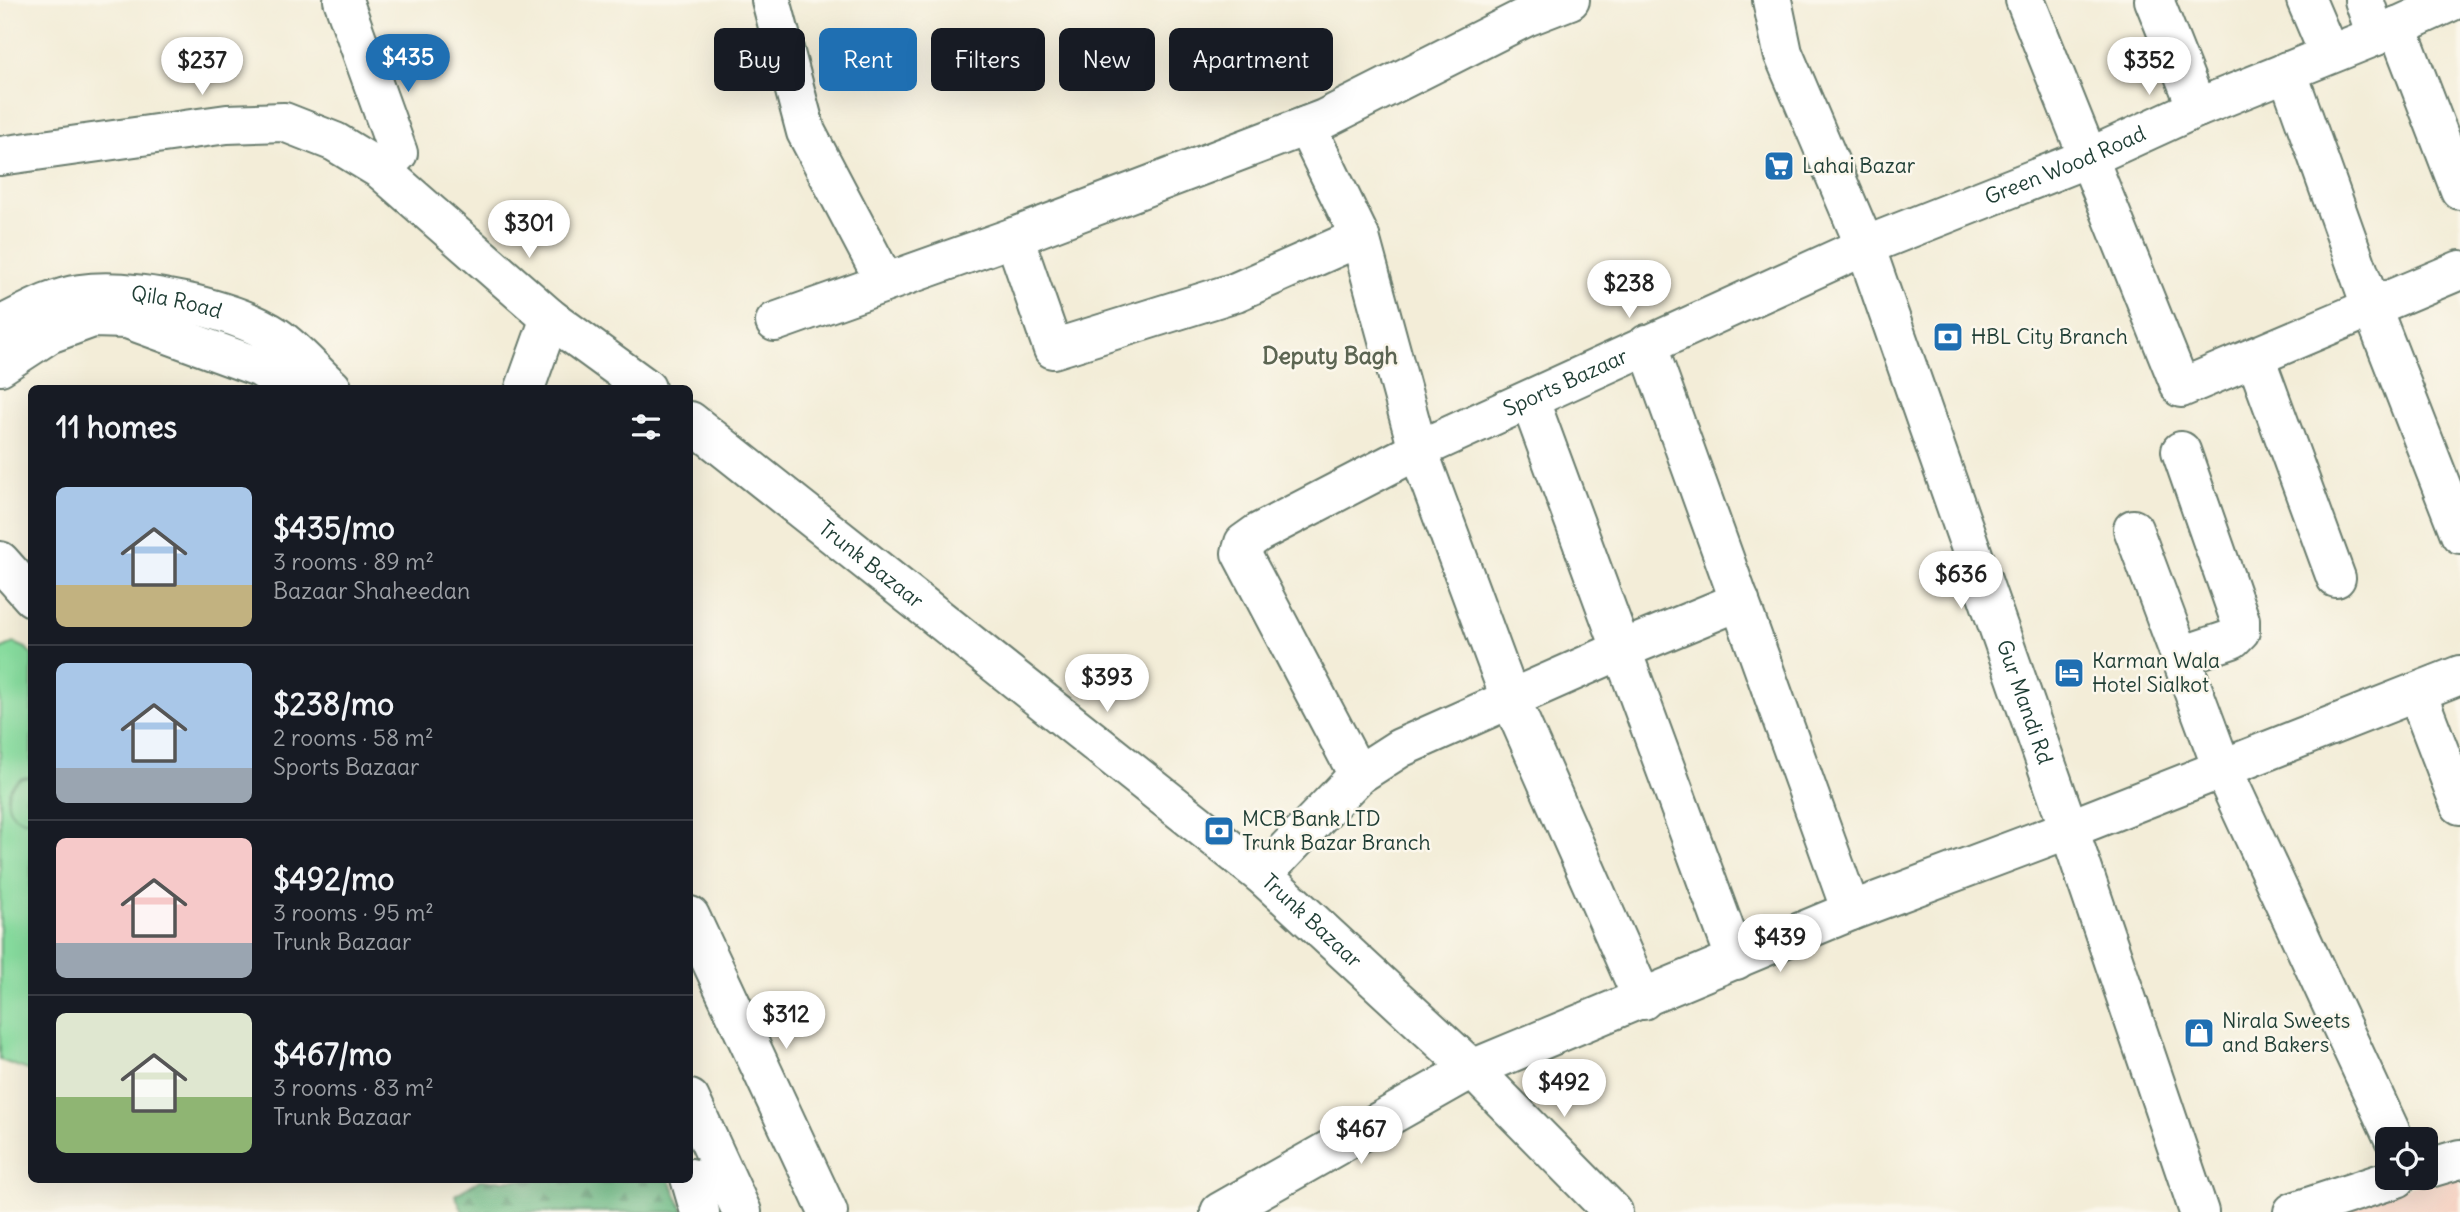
<!DOCTYPE html>
<html lang="en">
<head>
<meta charset="utf-8">
<style>
  :root { --surface:#171b24; --page:#242831; --text:#f1f3f6; --muted:#9ea1a6; --line:#363941; --accent:#1f6fb2 }
  body { margin:0; font-family:Delius,sans-serif; background:var(--page); color:var(--text); height:100vh; display:flex; flex-direction:column; font-size:26px; white-space:nowrap }
  * { box-sizing:border-box; margin:0 }
  p { font-size:23px; color:var(--muted) }
  .icon { flex:none; width:38px; height:38px; fill:none; stroke:currentColor; stroke-width:2; stroke-linecap:round; stroke-linejoin:round }
  .map { position:relative; flex:1; overflow:hidden }
  .sheet { position:absolute; left:28px; top:385px; width:665px; height:798px; display:flex; flex-direction:column; background:var(--surface); border-radius:10px; box-shadow:0 7px 28px #0002 }
  .sheet>* { flex:none }
  .top-card { position:absolute; left:714px; top:28px; width:665px; height:63px; display:flex; gap:14px }
  .fabs { position:absolute; left:2375px; top:1127px; display:grid; gap:14px }
  .fabs a { display:grid; place-items:center; width:63px; height:63px; border-radius:10px; background:var(--surface); box-shadow:0 7px 28px #0002; font-size:35px }
  .price { position:absolute; translate:-50% -60px; padding:0 16px; border-radius:24px; background:#fff; color:#222; font-size:23px; line-height:46px; filter:drop-shadow(0 2px 4px #0008) }
  .price::after { content:''; position:absolute; left:50%; top:42px; width:21px; height:16px; margin-left:-10px; background:inherit; clip-path:polygon(0 0,100% 0,50% 100%) }
  .price.current { background:var(--accent); color:#fff }
  ul { padding:0; list-style:none }
  li { display:flex; align-items:center; gap:21px; height:175px; padding:0 28px }
  li+li { border-top:2px solid var(--line) }
  li span { display:grid; place-items:center; flex:none; width:196px; height:140px; border-radius:10px; color:#555 }
  li>.icon { margin-inline-start:auto }
  span .icon { width:84px; height:84px; fill:#fffc; stroke-width:1 }
  li b { font-size:30px }
  h2 { display:flex; justify-content:space-between; align-items:center; height:84px; padding:0 28px; font-size:30px }
  .tag { padding:0 24px; border-radius:10px; background:var(--surface); box-shadow:0 7px 28px #0002; font-size:24px; line-height:63px }
  .tag.current { background:var(--accent); color:#fff }
  .map>svg:first-child { display:block }
</style>
</head>
<body>
<div class="map">
<svg width="2460" height="1212" viewBox="0 0 2460 1212">
  <defs>
    <pattern id="grass-tufts" width="24" height="20" patternUnits="userSpaceOnUse" patternTransform="scale(1.75)"><rect width="24" height="20" fill="#87dc9e"/><path d="M3 7l-1-3M5 7V3M7 7l1-3M15 17l-1-3M17 17v-4M19 17l1-3" fill="none" stroke="#6eb482"/></pattern>
    <pattern id="forest-firs" width="22" height="20" patternUnits="userSpaceOnUse" patternTransform="scale(1.75)"><rect width="22" height="20" fill="#6dbc85"/><path d="M5 1l3.5 6h-7zM16 11l3.5 6h-7z" fill="#599a6e"/></pattern>
  </defs>
  <rect width="100%" height="100%" fill="#fbf7ec"/>
  <filter id="ink" filterUnits="userSpaceOnUse"><feTurbulence type="fractalNoise" baseFrequency=".0143" numOctaves="2"/><feDisplacementMap in="SourceGraphic" scale="14" xChannelSelector="R" yChannelSelector="G"/><feConvolveMatrix kernelMatrix="1 2 1 2 8 2 1 2 1" color-interpolation-filters="sRGB"/></filter>
  <filter id="wash" filterUnits="userSpaceOnUse"><feTurbulence type="fractalNoise" baseFrequency=".00686" numOctaves="4" result="noise"/><feDisplacementMap in="SourceGraphic" scale="28" xChannelSelector="R" yChannelSelector="G"/><feGaussianBlur stdDeviation="1.57" result="paint"/><feColorMatrix in="noise" values="0 0 0 0 0 0 0 0 0 0 0 0 0 0 0 0 0 1.4 0 .05"/><feComposite in="paint" operator="in"/></filter>
  <g filter="url(#wash)">
    <rect width="100%" height="100%" fill="#f3edd8"/>
    <!-- built -->
    <path fill="#f5d2c2" d="M2460,1170V1212H2326Z"/>
    <!-- grass -->
    <path fill="url(#grass-tufts)" stroke="#538c69" stroke-width="2" d="M31,777V820C0,824 0,775 31,777Z"/>
    <!-- forest -->
    <path fill="url(#forest-firs)" stroke="#467c5c" stroke-width="2" d="M480,1180H670L684,1212H463L455,1195Z"/>
    <!-- park -->
    <path fill="#87dc9e" stroke="#538c69" stroke-width="2" d="M14,643L26,648L32,655L31,777C0,776 0,824 31,820V1071L0,1060V649Z"/>
  </g>
  <g filter="url(#ink)">
    <g fill="none" stroke-linecap="round" stroke-linejoin="round">
      <!-- minor casing -->
      <g stroke="#697b6d" stroke-width="42">
        <g id="minor">
          <path d="M343,0L398,153L381,170"/>
          <path d="M771,0L806,132L885,282"/>
          <path d="M2025,0L2181,388L2460,270"/>
          <path d="M2154,0L2197,108"/>
          <path d="M2306,0L2329,54"/>
          <path d="M2364,0L2376,36"/>
          <path d="M2397,26L2460,190"/>
          <path d="M2287,71L2371,306L2460,534"/>
          <path d="M1306,126L1360,237L1418,450L1510,698L1643,1000"/>
          <path d="M0,156L227,124L284,122L335,142L381,170L550,318L646,388"/>
          <path d="M1014,237L1053,349L1236,292L1360,237"/>
          <path d="M775,322L1014,237L1324,119L1526,17L1570,0"/>
          <path id="s1" d="M0,326C25,314 51,298 80,294C131,286 234,308 277,337C297,351 314,372 332,388"/>
          <path d="M1647,344L1851,911"/>
          <path d="M2255,357L2336,578"/>
          <path d="M0,366L49,334L93,318L127,319L261,368L290,388"/>
          <path d="M525,388L550,318"/>
          <path d="M1530,401L1736,960"/>
          <path id="s2" d="M690,421L1262,875L1472,1069L1613,1212"/>
          <path d="M2133,529L2222,768L2394,1139"/>
          <path d="M0,561L32,597"/>
          <path d="M2181,656L2232,639L2240,631V620L2181,451"/>
          <path d="M2417,693L2460,805"/>
          <path id="s3" d="M1358,775L1241,553L1244,543L1258,533L1418,450L1865,246L2090,157L2197,108L2376,36L2455,0"/>
          <path d="M1262,875L1358,775L1400,748L1621,650L1740,601"/>
          <path d="M690,916L828,1212"/>
          <path d="M690,1099L742,1212"/>
          <path d="M2426,1169L2460,1159"/>
          <path d="M690,1178L700,1212"/>
          <path d="M1220,1212L1472,1069L1851,911L2069,829L2460,675"/>
          <path d="M2293,1212L2397,1178"/>
        </g>
      </g>
      <!-- major casing -->
      <g stroke="#697b6d" stroke-width="42">
        <g id="major">
          <path id="s4" d="M1772,0L1783,53L1865,246L2069,829L2199,1212"/>
        </g>
      </g>
      <!-- minor -->
      <use href="#minor" stroke="#fff" stroke-width="38"/>
      <!-- major -->
      <use href="#major" stroke="#fff" stroke-width="38"/>
    </g>
  </g>
  <!-- icons -->
  <defs>
    <g id="supermarket-square" transform="scale(1.575)"><rect x="-9" y="-9" width="18" height="18" rx="4" fill="#1f6fb2" stroke="#fbf7ec"/><path d="M-6-5.5h2.5l.6 2H6L4.5 2H-2.5L-4.4-4H-6ZM-1.5 3.2a1.3 1.3 0 1 0 .1 0ZM3 3.2a1.3 1.3 0 1 0 .1 0Z" fill="#fff"/></g>
    <g id="bank-square" transform="scale(1.575)"><rect x="-9" y="-9" width="18" height="18" rx="4" fill="#1f6fb2" stroke="#fbf7ec"/><path d="M-6-4H6V4H-6ZM0-2.3a2.3 2.3 0 1 0 0 4.6a2.3 2.3 0 1 0 0-4.6Z" fill="#fff"/></g>
    <g id="hotel-square" transform="scale(1.575)"><rect x="-9" y="-9" width="18" height="18" rx="4" fill="#1f6fb2" stroke="#fbf7ec"/><path d="M-6-4.5h1.5V1H6V5H4.5V3h-9V5H-6ZM-4 0a1.8 1.8 0 1 1 3.6 0ZM.5 0V-2.5h3Q6-2.5 6 0Z" fill="#fff"/></g>
    <g id="shop-square" transform="scale(1.575)"><rect x="-9" y="-9" width="18" height="18" rx="4" fill="#1f6fb2" stroke="#fbf7ec"/><path d="M-5-2.5h2.3a2.7 3.5 0 0 1 5.4 0H5L5.5 6h-11ZM-1.5-2.5h3a1.5 2.3 0 0 0-3 0Z" fill="#fff"/></g>
  </defs>
  <g fill-rule="evenodd">
    <use href="#supermarket-square" x="1779" y="166"/>
    <use href="#bank-square" x="1948" y="337"/>
    <use href="#hotel-square" x="2069" y="673"/>
    <use href="#bank-square" x="1219" y="831"/>
    <use href="#shop-square" x="2199" y="1033"/>
  </g>
  <g text-anchor="middle" stroke-width="5" stroke-linejoin="round" paint-order="stroke">
    <!-- street labels -->
    <g font-size="21" fill="#1f3d34" stroke="#fbf7ec">
      <text dy="7" stroke="none"><textPath href="#s3" startOffset="1166">Green Wood Road</textPath></text>
      <text dy="7" stroke="none"><textPath href="#s1" startOffset="184">Qila Road</textPath></text>
      <text dy="7" stroke="none"><textPath href="#s3" startOffset="621">Sports Bazaar</textPath></text>
      <text dy="7" stroke="none"><textPath href="#s2" startOffset="231">Trunk Bazaar</textPath></text>
      <text dy="7" stroke="none"><textPath href="#s4" startOffset="747">Gur Mandi Rd</textPath></text>
      <text dy="7" stroke="none"><textPath href="#s2" startOffset="798">Trunk Bazaar</textPath></text>
    </g>
    <!-- poi labels -->
    <g font-size="21" fill="#1f3d34" stroke="#fbf7ec" text-anchor="start">
      <text x="1802" y="173">Lahai Bazar</text>
      <text x="1971" y="344">HBL City Branch</text>
      <text x="2092" y="668">Karman Wala<tspan x="2092" dy="24">Hotel Sialkot</tspan></text>
      <text x="1242" y="826">MCB Bank LTD<tspan x="1242" dy="24">Trunk Bazar Branch</tspan></text>
      <text x="2222" y="1028">Nirala Sweets<tspan x="2222" dy="24">and Bakers</tspan></text>
    </g>
    <!-- neighbourhood labels -->
    <g font-size="23" font-weight="bold" fill="#5c6552" stroke="#fbf7ec">
      <text x="1330" y="364">Deputy Bagh</text>
    </g>
  </g>
</svg>
<div class="fabs">
<a><svg class="icon" aria-label="locate" viewBox="0 0 24 24"><circle cx="12" cy="12" r="6"/><path d="M12 2v4M12 18v4M2 12h4M18 12h4"/></svg></a>
</div>
<b class="price current" style="left:408px;top:94px">$435</b>
<b class="price" style="left:202px;top:97px">$237</b>
<b class="price" style="left:2149px;top:97px">$352</b>
<b class="price" style="left:529px;top:260px">$301</b>
<b class="price" style="left:1629px;top:320px">$238</b>
<b class="price" style="left:1961px;top:611px">$636</b>
<b class="price" style="left:1107px;top:714px">$393</b>
<b class="price" style="left:1780px;top:974px">$439</b>
<b class="price" style="left:786px;top:1051px">$312</b>
<b class="price" style="left:1564px;top:1119px">$492</b>
<b class="price" style="left:1361px;top:1166px">$467</b>
<div class="top-card">
<a class="tag">Buy</a>
<a class="tag current">Rent</a>
<a class="tag">Filters</a>
<a class="tag">New</a>
<a class="tag">Apartment</a>
</div>
<section class="sheet">
<h2>11 homes<svg class="icon" aria-label="filters" viewBox="0 0 24 24"><path d="M4 7h16M4 17h16"/><circle cx="9" cy="7" r="2"/><circle cx="15" cy="17" r="2"/></svg></h2>
<ul>
<li><span style="background:linear-gradient(#a9c7e8 70%,#c2b280 0)"><svg class="icon" aria-label="home" viewBox="0 0 24 24"><path d="M3 11l9-7 9 7M6 9v11h12V9"/></svg></span><div><b>$435/mo</b><p>3 rooms · 89 m²</p><p>Bazaar Shaheedan</p></div></li>
<li><span style="background:linear-gradient(#a9c7e8 75%,#9aa5b1 0)"><svg class="icon" aria-label="home" viewBox="0 0 24 24"><path d="M3 11l9-7 9 7M6 9v11h12V9"/></svg></span><div><b>$238/mo</b><p>2 rooms · 58 m²</p><p>Sports Bazaar</p></div></li>
<li><span style="background:linear-gradient(#f6c9c9 75%,#9aa5b1 0)"><svg class="icon" aria-label="home" viewBox="0 0 24 24"><path d="M3 11l9-7 9 7M6 9v11h12V9"/></svg></span><div><b>$492/mo</b><p>3 rooms · 95 m²</p><p>Trunk Bazaar</p></div></li>
<li><span style="background:linear-gradient(#dfe7d0 60%,#8fb573 0)"><svg class="icon" aria-label="home" viewBox="0 0 24 24"><path d="M3 11l9-7 9 7M6 9v11h12V9"/></svg></span><div><b>$467/mo</b><p>3 rooms · 83 m²</p><p>Trunk Bazaar</p></div></li>
</ul>
</section>
</div>
</body>
</html>
